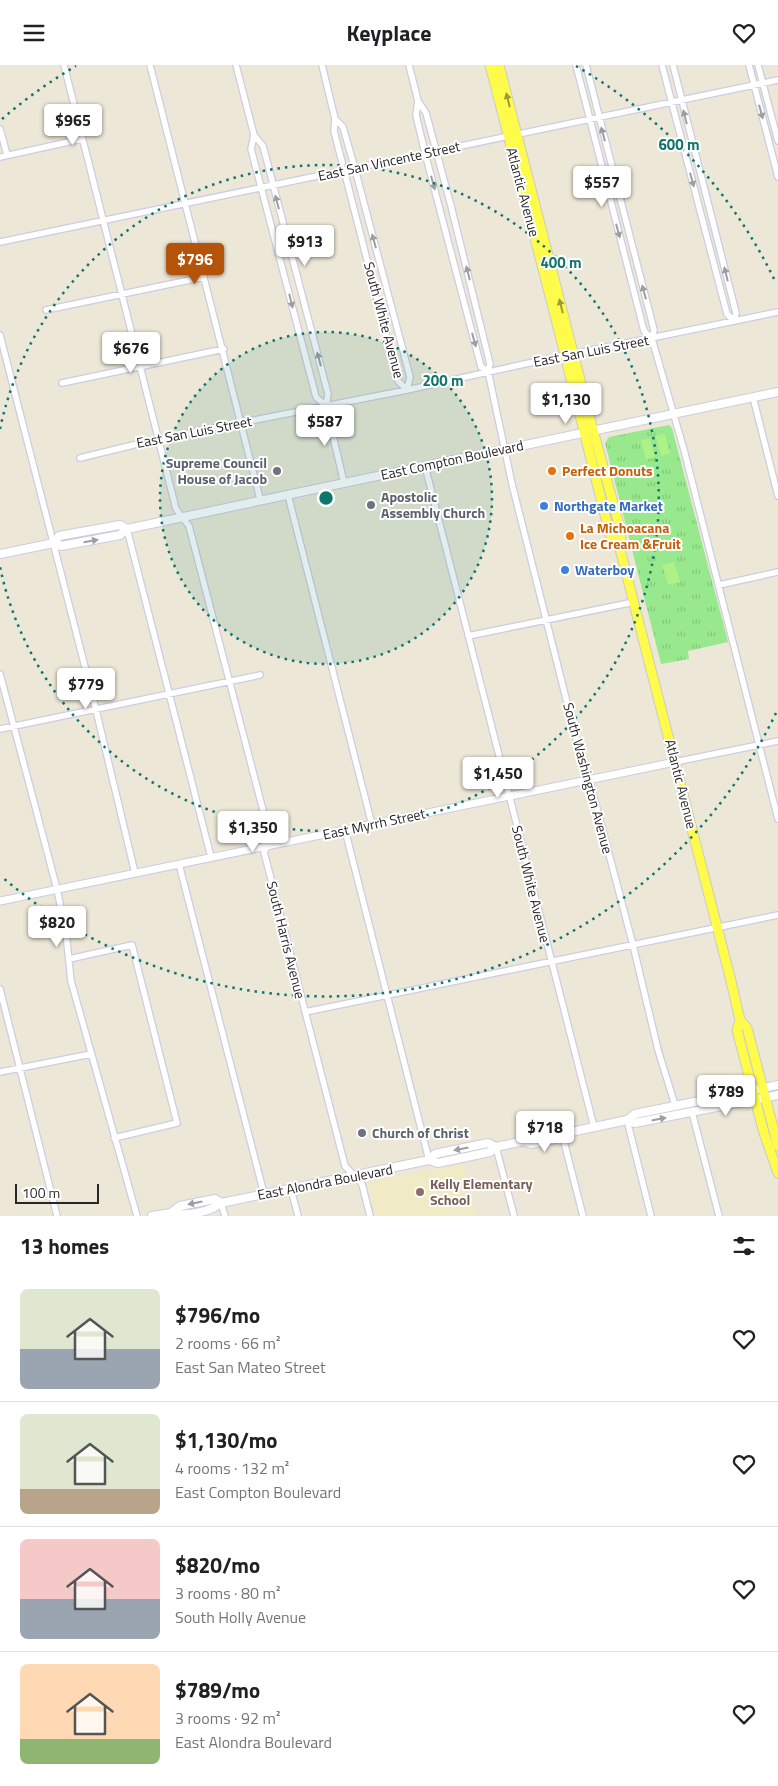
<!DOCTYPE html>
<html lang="en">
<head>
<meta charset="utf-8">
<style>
  :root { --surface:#fff; --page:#f6f6f6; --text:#202124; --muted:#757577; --line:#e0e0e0; --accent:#b45309 }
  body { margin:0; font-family:"Titillium Web",sans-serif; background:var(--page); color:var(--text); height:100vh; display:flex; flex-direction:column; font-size:19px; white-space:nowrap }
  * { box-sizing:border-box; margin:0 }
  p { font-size:16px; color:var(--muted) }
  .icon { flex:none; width:28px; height:28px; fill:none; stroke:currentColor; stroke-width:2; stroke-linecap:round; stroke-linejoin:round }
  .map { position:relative; height:1151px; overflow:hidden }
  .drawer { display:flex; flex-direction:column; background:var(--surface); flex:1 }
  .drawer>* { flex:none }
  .scale { position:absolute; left:15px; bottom:12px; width:84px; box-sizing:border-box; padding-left:5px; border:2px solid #272727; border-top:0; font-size:14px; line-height:18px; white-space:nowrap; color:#272727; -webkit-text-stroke:4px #fff; paint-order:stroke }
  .price { position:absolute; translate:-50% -42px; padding:0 11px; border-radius:5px; background:#fff; color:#222; font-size:16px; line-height:32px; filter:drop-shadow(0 1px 2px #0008) }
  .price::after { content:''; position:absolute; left:50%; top:30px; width:15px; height:11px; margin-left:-8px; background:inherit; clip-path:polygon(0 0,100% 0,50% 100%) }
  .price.on { background:var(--accent); color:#fff }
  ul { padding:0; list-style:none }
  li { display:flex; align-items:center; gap:15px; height:125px; padding:0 20px }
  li+li { border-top:1px solid var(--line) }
  li span { display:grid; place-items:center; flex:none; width:140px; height:100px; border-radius:8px; color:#555 }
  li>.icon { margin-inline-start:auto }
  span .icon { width:60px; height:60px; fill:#fffc; stroke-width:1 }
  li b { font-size:21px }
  h2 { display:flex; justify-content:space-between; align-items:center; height:60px; padding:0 20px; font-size:21px }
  header { display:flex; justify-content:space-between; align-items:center; height:65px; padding:0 20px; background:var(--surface); font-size:22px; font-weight:700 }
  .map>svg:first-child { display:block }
</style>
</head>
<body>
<header><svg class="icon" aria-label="menu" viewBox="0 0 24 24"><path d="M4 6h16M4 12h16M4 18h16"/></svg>Keyplace<svg class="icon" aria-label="heart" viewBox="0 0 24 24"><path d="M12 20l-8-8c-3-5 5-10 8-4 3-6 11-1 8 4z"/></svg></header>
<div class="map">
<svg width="778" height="1151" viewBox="0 0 778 1151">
  <defs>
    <pattern id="park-tufts" width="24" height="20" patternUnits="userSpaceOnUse" patternTransform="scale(1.25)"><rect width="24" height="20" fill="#98e98d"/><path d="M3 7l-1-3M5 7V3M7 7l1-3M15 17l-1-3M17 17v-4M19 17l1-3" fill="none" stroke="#83c87a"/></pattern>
  </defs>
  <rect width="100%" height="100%" fill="#ece7d7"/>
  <!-- education -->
  <path fill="#f0ebc4" d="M463,1099L477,1151H376L367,1118Z"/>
  <!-- park -->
  <path fill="url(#park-tufts)" d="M669,360L672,363L728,577L688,586L689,594L661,599L605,378L609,372Z"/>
  <!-- pitch -->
  <path fill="#adf187" d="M665,369L670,388L661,391L656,371Z
    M650,373L655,392L646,395L641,375Z
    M674,497L680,517L668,520L662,500Z"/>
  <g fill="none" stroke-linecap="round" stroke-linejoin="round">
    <!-- minor casing -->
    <g stroke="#cdcce2" stroke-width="8">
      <path id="minor" d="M64,0L176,444L189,461L271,776L264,787L345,1101L362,1119L370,1151
        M150,0L260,434
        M236,0L254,70L263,81L328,329L326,341L344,418
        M322,0L335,54L334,66L398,316L407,325
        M409,0L418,36L426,48L451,141L490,299L488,306L512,419L585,709L591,721L633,880L658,985L675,1040
        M576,0L644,266L652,274L684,385L778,754
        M586,0L654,265L652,274
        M662,0L727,249L734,256
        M673,0L736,248L734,256
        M749,0L778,112
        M758,0L778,76
        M418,36L416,50L425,88L481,302L488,306
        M335,54L343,62L355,104L410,312L407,325
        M0,64L7,90
        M254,70L251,84L316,332L326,341
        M0,92L82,74
        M0,177L778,15
        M46,245L204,212
        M0,270L96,645L135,808
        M62,318L224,284
        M753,332L778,431
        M80,393L158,374L407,325L529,298L778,247
        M425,401L594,1062
        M288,430L372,760
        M127,464L211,792
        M719,520L778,507
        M468,571L634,537
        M0,609L57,824L66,868L71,916L137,1151
        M0,664L260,610
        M675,697L778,676
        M345,765L429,1095
        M179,799L264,1129
        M69,894L132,880L177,1058L114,1073
        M0,924L57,1151
        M305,947L778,850
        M0,1007L91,989
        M692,1047L719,1151
        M627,1055L651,1151
        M562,1069L583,1151
        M496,1082L514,1151
        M291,1124L298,1151
        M221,1138L225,1151"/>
    </g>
    <!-- tertiary casing -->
    <g stroke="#cdcce2" stroke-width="9">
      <path id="tertiary" d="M0,836L675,697"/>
    </g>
    <!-- secondary casing -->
    <g stroke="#cdcce2" stroke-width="10">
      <path id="secondary" d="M54,478L59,471L120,460L127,464
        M0,489L54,478L61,481L120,470L127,464C344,418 561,371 778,327
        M627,1055L635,1058L778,1030
        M524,1076L527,1072L556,1066L562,1069
        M429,1095L435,1089L488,1078L496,1082
        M171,1148C185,1151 209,1148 221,1138L429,1095L438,1098L490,1087L496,1082L524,1076L531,1079L555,1074L562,1069L627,1055L635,1049L778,1020
        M152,1151L171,1148L180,1141L215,1134L221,1138"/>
    </g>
    <!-- primary casing -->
    <g stroke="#cbcbcb" stroke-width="11">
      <path id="primary" d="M490,0L557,258L610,470L620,484
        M499,0L593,365L621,467L620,484L731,916L740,955L737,965L764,1068L778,1108
        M740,955L747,963L778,1081"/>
    </g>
    <!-- minor -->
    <use href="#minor" stroke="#fff" stroke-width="5.5"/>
    <!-- tertiary -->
    <use href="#tertiary" stroke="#fff" stroke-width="7"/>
    <!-- secondary -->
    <use href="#secondary" stroke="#fff" stroke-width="8"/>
    <!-- primary -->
    <use href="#primary" stroke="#fefb4a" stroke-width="9"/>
  </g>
  <!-- one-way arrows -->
  <defs><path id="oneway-solid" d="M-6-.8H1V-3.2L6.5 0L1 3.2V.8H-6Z" transform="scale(1.25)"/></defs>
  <g fill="#9d9c3a">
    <use href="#oneway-solid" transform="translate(508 35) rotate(-104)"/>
    <use href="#oneway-solid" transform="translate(561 241) rotate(-104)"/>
  </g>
  <g fill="#9e9e9e">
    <use href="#oneway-solid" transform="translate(761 47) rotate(75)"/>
    <use href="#oneway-solid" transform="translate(685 52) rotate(-104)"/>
    <use href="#oneway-solid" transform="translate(603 69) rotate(-105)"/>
    <use href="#oneway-solid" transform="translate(692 115) rotate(75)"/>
    <use href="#oneway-solid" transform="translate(433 118) rotate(75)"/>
    <use href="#oneway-solid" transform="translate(277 137) rotate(-105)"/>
    <use href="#oneway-solid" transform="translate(618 166) rotate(75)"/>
    <use href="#oneway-solid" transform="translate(374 176) rotate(-105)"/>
    <use href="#oneway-solid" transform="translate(468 208) rotate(-104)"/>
    <use href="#oneway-solid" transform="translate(726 209) rotate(-104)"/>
    <use href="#oneway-solid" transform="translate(644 227) rotate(-105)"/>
    <use href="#oneway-solid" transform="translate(291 236) rotate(76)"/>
    <use href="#oneway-solid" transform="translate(474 275) rotate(75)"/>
    <use href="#oneway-solid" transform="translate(319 294) rotate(-105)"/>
    <use href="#oneway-solid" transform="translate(91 476) rotate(-10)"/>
    <use href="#oneway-solid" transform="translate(659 1054) rotate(-11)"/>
    <use href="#oneway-solid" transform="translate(461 1084) rotate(169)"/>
    <use href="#oneway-solid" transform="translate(195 1138) rotate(169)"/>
  </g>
  <!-- distance rings -->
  <circle cx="326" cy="433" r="166" fill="#0f766e" fill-opacity=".12"/>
  <g fill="none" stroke="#0f766e" stroke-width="2.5" stroke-dasharray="2.5 5">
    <circle cx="326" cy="433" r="166"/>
    <path d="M0 364A333 333 0 1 1 0 502"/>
    <path d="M776 648A499 499 0 0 1 2 812M2 54A499 499 0 0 1 76 1M576 1A499 499 0 0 1 776 218"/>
  </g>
  <!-- markers -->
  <g fill="#6b7280" stroke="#fff" stroke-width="2">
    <circle cx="277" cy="406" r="5"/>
    <circle cx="371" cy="440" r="5"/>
    <circle cx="362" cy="1068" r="5"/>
  </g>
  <g fill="#e8710a" stroke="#fff" stroke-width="2">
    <circle cx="552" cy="406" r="5"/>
    <circle cx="570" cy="471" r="5"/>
  </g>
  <g fill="#3f7fe0" stroke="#fff" stroke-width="2">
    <circle cx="544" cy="441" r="5"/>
    <circle cx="565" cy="505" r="5"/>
  </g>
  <circle fill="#8d6e63" stroke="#fff" stroke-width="2" cx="420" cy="1127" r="5"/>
  <g text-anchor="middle" stroke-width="4" stroke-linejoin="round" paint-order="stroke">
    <!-- street labels -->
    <g font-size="14" fill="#272727" stroke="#fff">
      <text transform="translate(389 96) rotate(-12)" y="5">East San Vincente Street</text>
      <text transform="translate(523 127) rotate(75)" y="5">Atlantic Avenue</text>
      <text transform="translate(384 255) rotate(75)" y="5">South White Avenue</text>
      <text transform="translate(591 286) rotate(-11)" y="5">East San Luis Street</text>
      <text transform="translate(194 367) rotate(-11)" y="5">East San Luis Street</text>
      <text transform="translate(452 395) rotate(-12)" y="5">East Compton Boulevard</text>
      <text transform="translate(588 713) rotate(75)" y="5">South Washington Avenue</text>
      <text transform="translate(681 719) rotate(76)" y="5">Atlantic Avenue</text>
      <text transform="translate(374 759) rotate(-12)" y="5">East Myrrh Street</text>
      <text transform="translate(531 819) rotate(76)" y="5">South White Avenue</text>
      <text transform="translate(286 875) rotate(76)" y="5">South Harris Avenue</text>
      <text transform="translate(325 1117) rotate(-11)" y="5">East Alondra Boulevard</text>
    </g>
    <!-- worship labels -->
    <g font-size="14" font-weight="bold" fill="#5b616d" stroke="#fff" text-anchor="start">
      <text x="267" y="403" text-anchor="end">Supreme Council<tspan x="267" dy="16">House of Jacob</tspan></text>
      <text x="381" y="437">Apostolic<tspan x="381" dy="16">Assembly Church</tspan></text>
      <text x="372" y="1073">Church of Christ</text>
    </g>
    <!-- food labels -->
    <g font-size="14" font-weight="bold" fill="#c56008" stroke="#fff" text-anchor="start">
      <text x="562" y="411">Perfect Donuts</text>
      <text x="580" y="468">La Michoacana<tspan x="580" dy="16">Ice Cream &amp;Fruit</tspan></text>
    </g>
    <!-- shop labels -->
    <g font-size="14" font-weight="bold" fill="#366cbe" stroke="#fff" text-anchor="start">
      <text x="554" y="446">Northgate Market</text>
      <text x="575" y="510">Waterboy</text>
    </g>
    <!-- education labels -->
    <g font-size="14" font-weight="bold" fill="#785e54" stroke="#fff" text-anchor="start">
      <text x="430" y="1124">Kelly Elementary<tspan x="430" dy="16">School</tspan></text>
    </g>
  </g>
  <circle cx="326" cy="433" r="8" fill="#0f766e" stroke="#fff" stroke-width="2.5"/>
  <g font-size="15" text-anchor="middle" font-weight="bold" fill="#0f766e" stroke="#fff" stroke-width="4" stroke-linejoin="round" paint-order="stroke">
    <text x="679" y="85">600 m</text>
    <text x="561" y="203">400 m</text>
    <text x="443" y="321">200 m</text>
  </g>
</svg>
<div class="scale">100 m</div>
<b class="price" style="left:73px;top:81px">$965</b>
<b class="price" style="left:602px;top:143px">$557</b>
<b class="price" style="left:305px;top:202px">$913</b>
<b class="price on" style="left:195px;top:220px">$796</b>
<b class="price" style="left:131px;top:309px">$676</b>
<b class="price" style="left:566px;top:360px">$1,130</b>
<b class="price" style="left:325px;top:382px">$587</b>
<b class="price" style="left:86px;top:645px">$779</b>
<b class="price" style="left:498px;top:734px">$1,450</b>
<b class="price" style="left:253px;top:788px">$1,350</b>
<b class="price" style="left:57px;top:883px">$820</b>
<b class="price" style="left:726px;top:1052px">$789</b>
<b class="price" style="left:545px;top:1088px">$718</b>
</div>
<section class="drawer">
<h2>13 homes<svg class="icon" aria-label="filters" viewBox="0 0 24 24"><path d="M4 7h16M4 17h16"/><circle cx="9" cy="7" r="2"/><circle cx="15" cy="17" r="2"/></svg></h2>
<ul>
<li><span style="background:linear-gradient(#dfe7d0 60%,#9aa5b1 0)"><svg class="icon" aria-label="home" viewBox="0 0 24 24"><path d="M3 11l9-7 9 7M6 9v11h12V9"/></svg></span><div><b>$796/mo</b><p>2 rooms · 66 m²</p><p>East San Mateo Street</p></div><svg class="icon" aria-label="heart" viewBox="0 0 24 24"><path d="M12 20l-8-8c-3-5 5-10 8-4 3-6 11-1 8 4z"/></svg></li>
<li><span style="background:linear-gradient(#dfe7d0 75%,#b9a48a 0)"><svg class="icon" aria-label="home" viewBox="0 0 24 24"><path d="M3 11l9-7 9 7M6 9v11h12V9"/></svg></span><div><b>$1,130/mo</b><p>4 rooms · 132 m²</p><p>East Compton Boulevard</p></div><svg class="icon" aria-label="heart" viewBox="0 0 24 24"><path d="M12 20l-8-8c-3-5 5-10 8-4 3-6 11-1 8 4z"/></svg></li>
<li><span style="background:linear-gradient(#f6c9c9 60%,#9aa5b1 0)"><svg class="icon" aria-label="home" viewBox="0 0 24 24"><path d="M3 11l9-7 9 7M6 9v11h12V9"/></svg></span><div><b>$820/mo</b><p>3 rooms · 80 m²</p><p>South Holly Avenue</p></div><svg class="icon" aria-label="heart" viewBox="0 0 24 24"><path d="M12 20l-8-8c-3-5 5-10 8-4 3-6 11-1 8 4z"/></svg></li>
<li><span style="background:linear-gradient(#ffd9b3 75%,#8fb573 0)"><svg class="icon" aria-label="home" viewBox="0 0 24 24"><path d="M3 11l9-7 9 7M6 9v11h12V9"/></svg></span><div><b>$789/mo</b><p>3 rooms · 92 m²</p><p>East Alondra Boulevard</p></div><svg class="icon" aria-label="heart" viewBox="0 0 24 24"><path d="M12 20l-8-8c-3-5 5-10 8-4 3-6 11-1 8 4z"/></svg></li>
</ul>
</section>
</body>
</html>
